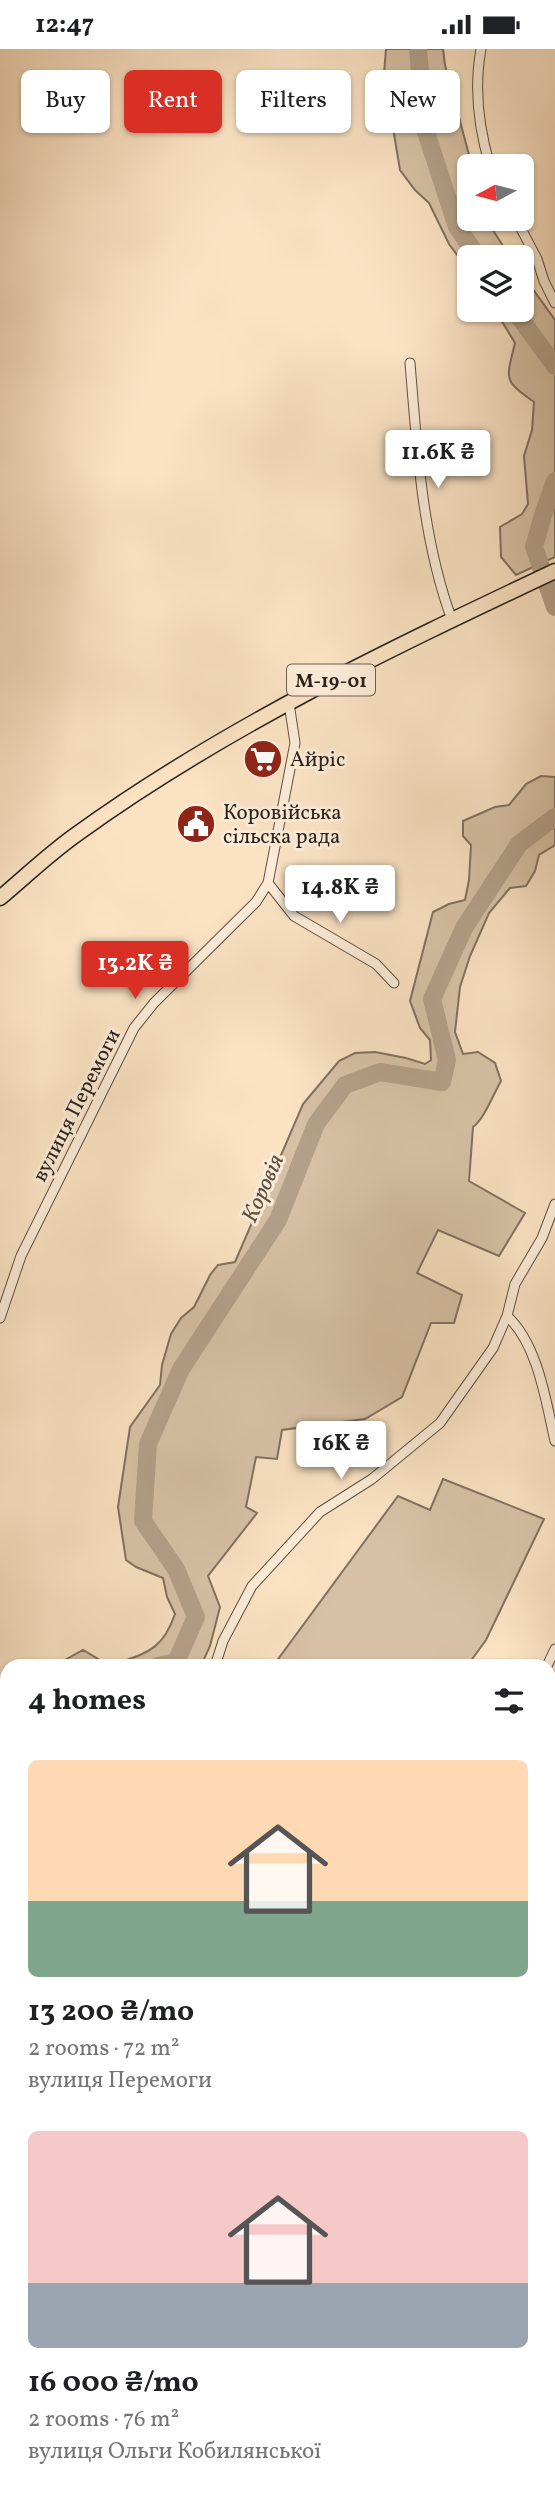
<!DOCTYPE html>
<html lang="en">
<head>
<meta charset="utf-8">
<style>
  :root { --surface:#fff; --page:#f2f2f2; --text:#202124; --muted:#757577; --accent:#d93025 }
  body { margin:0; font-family:Vollkorn,serif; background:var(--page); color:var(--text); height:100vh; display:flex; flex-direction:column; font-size:26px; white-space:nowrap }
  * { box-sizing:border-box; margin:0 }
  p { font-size:23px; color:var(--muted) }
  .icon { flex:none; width:38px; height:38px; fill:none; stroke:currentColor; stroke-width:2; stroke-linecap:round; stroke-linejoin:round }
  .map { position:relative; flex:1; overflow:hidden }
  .sheet { position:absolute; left:0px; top:1610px; width:556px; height:842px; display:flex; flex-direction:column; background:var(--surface); border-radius:21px 21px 0 0; box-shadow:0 2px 5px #0004 }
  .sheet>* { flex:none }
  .banner { position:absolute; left:21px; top:21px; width:514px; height:63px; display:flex; gap:14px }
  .needle { width:46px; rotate:263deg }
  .buttons { position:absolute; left:457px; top:105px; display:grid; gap:14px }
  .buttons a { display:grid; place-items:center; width:77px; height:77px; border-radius:10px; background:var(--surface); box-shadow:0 2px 5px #0004; font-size:35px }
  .price { position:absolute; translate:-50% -60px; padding:0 16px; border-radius:7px; background:#fff; color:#222; font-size:23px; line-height:46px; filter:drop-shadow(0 2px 4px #0008) }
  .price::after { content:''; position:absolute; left:50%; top:42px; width:21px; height:16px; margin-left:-10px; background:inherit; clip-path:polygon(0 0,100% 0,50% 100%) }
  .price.selected { background:var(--accent); color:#fff }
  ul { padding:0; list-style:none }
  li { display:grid; align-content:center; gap:14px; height:371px; padding:0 28px }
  li span { display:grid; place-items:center; height:217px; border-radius:10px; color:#555 }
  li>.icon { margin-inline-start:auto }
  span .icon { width:126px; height:126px; fill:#fffc; stroke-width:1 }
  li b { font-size:30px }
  h2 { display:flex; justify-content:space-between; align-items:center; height:84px; padding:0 28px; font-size:30px }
  .chip { padding:0 24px; border-radius:10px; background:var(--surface); box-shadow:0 2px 5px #0004; font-size:24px; line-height:63px }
  .chip.selected { background:var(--accent); color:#fff }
  .status { display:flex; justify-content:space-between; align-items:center; height:49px; padding:0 35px; background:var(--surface); direction:ltr }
  .status svg { height:19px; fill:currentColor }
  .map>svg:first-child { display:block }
</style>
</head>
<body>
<div class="status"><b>12:47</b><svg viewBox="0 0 49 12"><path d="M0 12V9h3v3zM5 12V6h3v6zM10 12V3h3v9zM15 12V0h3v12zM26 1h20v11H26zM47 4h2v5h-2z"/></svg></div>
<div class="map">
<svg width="555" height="2451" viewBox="0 0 555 2451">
  <rect width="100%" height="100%" fill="#fae2c3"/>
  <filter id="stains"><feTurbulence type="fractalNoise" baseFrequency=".00286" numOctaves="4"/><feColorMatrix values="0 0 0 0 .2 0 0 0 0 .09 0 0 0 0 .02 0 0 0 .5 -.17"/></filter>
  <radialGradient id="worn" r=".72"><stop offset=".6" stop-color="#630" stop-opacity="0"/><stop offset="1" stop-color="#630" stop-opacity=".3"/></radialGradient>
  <!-- green -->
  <path fill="#d7c1a6" stroke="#817160" stroke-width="2" d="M386,0H443L445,16L472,117H469V170H486L510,208H469V222L449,195L429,154L415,141L400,121L384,25Z
    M522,225L555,271V508L516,526L501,508L500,478L522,465L528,455L524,407L532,381L534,353C503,331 506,331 515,294L495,261H522Z
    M541,727L555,728V796L539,806L535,822L526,837L510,839L489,864L470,907L460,938L455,983L463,1005L478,1003L495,1014L501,1032C493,1046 484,1070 473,1078L469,1132L525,1164L499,1207L438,1181L417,1224L462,1246L454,1274H431L402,1348L365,1370L282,1381L277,1410L256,1408L246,1458L257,1464L208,1527L220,1558L210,1597L201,1617H60L65,1611L83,1601L110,1617C145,1604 162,1603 175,1565L167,1548L163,1529L136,1518L126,1511L118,1458L130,1378L160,1336L162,1316L171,1285L181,1269L194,1258L210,1226L218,1216L235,1213L303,1055L339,1012L355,1004L375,1003L406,1009L425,1015L431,1011L430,991L420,979L410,952L433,863L449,855L465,851L469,831L471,796L463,787V772L495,758L509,756L526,735Z
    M443,1430L544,1470L486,1591L467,1617H273L398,1447L430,1461Z
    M7,1633V2050L0,2053V1639Z
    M550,2081L555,2089V2451H121V2445H550Z"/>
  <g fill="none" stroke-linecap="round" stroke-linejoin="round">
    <!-- stream -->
    <path stroke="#7d6d5c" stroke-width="2.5" d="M2,1815L7,1836
      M0,1959L7,1873
      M0,1985L7,2011
      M0,2040L7,2035"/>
    <!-- river -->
    <path stroke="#b4a089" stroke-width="18" d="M418,0L425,80L457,178L478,208
      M514,261L555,317
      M555,432L543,466L534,498L555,558
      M158,1617L176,1613L196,1568L176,1520L143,1472L148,1395L181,1320L278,1171L316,1075L345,1036L380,1023L442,1033L447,1011L432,950L464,879L519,795L555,768
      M0,1687L7,1681
      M0,1813L7,1814
      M224,2445L276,2451"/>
    <!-- minor casing -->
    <g stroke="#5f5144" stroke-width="11">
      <path id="minor" d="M481,0C474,38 479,80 490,117
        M516,170L537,210L544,232L555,254
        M410,314C417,399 422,490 452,571
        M268,834L294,867L376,915L394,934
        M507,1267C538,1295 546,1353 555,1392
        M0,1269L21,1207L134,979L154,954L256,853L268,834L295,694L289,654
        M215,1617L223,1592L252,1537L320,1463L372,1430L440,1374L493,1299L507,1267L515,1235L542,1189L555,1155
        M547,1617L555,1600
        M550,1647H555
        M0,2066L7,2060
        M550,2097L555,2119
        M550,2275L555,2267
        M550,2404L555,2419"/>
    </g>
    <!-- primary casing -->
    <g stroke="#2b2119" stroke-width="17">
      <path id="primary" d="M0,849C25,828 50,804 77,785C225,678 390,600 555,522"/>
    </g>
    <!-- minor -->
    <use href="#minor" stroke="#fcecd8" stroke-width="9"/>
    <!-- primary -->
    <use href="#primary" stroke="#fae2c3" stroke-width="14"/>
  </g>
  <!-- icons -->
  <defs>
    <g id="supermarket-disc" transform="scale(2.0125)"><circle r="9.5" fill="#8f2418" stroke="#fcecd8"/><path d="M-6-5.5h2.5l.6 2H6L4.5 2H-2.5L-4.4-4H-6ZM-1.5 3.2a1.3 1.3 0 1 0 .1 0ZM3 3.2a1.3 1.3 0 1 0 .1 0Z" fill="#fff"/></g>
    <g id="civic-disc" transform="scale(2.0125)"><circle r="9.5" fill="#8f2418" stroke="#fcecd8"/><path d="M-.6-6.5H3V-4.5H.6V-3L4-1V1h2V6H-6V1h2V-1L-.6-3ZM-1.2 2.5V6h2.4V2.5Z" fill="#fff"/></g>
  </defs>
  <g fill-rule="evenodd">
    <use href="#supermarket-disc" x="263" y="710"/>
    <use href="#civic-disc" x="196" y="775"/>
  </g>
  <g text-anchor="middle" stroke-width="6" stroke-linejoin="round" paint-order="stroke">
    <!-- shield labels -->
    <rect fill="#fcecd8" stroke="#6a5e52" stroke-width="2" x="287" y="615.5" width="88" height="31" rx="5"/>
    <g font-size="19" font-weight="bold" fill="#2b2119">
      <text x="331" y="638">М-19-01</text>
    </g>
    <!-- poi labels -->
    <g font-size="21" fill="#2b2119" stroke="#fcecd8" text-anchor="start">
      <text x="290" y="717">Айріс</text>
      <text x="223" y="770">Коровійська<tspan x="223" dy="24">сільска рада</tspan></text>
    </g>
    <!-- street labels -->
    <g font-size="21" fill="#2b2119" stroke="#fcecd8">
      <text transform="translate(76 1056) rotate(-63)" y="7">вулиця Перемоги</text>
    </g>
    <!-- water labels -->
    <g font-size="23" font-style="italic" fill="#5b4d40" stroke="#fcecd8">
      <text transform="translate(262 1139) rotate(-66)" y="8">Коровія</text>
    </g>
  </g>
  <rect width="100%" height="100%" filter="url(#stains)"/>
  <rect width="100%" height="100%" fill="url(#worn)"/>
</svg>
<div class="buttons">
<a><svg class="needle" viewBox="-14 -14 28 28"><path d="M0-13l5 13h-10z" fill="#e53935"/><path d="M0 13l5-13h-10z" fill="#757577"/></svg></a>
<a><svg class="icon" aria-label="layers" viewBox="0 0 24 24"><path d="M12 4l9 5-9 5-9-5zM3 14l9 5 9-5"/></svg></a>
</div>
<b class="price" style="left:438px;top:441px">11.6K ₴</b>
<b class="price" style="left:340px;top:876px">14.8K ₴</b>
<b class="price selected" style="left:135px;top:952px">13.2K ₴</b>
<b class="price" style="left:341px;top:1432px">16K ₴</b>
<div class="banner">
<a class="chip">Buy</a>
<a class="chip selected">Rent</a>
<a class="chip">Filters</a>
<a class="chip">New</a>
</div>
<section class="sheet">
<h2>4 homes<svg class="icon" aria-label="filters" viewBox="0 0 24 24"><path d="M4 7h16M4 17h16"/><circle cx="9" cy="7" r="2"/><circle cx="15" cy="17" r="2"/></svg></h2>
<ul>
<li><span style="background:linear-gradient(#ffd9b3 65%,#7fa58c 0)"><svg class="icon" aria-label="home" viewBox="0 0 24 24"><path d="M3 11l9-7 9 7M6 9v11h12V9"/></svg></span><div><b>13 200 ₴/mo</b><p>2 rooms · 72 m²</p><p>вулиця Перемоги</p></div></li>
<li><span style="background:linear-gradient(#f6c9c9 70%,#9aa5b1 0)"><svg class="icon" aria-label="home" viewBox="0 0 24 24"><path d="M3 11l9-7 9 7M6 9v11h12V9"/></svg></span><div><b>16 000 ₴/mo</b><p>2 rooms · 76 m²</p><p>вулиця Ольги Кобилянської</p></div></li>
</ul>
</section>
</div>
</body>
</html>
